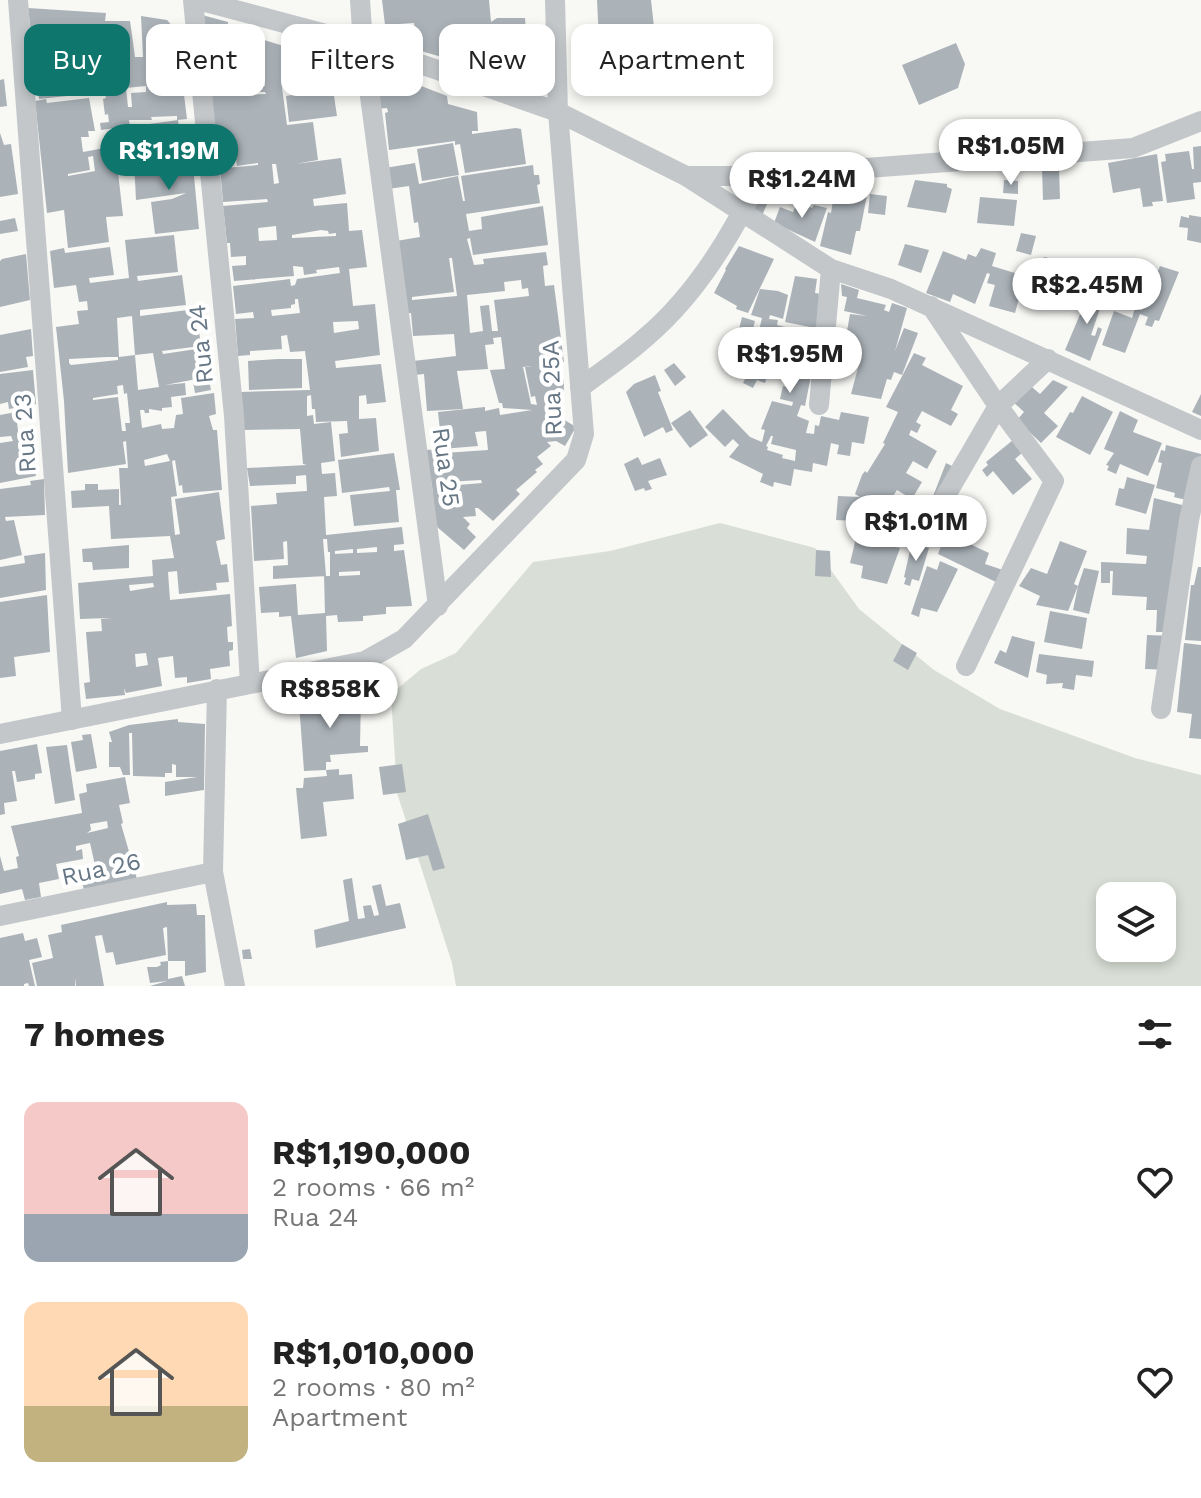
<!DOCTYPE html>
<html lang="en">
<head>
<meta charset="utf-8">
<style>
  :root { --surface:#fff; --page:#f6f6f6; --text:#222; --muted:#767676; --accent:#0f766e }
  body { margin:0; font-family:"Work Sans",sans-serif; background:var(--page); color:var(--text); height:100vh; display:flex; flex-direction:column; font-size:30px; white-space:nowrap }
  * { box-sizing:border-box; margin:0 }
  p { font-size:26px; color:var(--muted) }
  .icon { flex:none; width:44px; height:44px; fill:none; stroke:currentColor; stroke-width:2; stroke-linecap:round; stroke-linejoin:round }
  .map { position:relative; height:986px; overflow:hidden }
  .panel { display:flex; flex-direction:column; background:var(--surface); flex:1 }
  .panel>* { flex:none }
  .hud { position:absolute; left:24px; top:24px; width:800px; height:72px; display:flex; gap:16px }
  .fabs { position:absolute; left:1096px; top:882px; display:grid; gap:16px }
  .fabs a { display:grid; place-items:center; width:80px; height:80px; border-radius:16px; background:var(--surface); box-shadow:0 4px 12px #0003; font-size:40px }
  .price { position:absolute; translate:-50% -68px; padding:0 18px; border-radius:28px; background:#fff; color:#222; font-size:26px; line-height:52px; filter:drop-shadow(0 2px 4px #0008) }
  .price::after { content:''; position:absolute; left:50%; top:48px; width:24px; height:18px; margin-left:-12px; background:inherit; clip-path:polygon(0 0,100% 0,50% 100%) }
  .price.current { background:var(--accent); color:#fff }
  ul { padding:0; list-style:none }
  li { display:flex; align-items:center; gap:24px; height:200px; padding:0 24px }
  li span { display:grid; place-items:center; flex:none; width:224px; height:160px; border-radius:16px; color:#555 }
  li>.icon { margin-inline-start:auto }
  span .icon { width:96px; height:96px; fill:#fffc; stroke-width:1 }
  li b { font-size:34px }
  h2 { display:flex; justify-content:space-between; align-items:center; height:96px; padding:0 24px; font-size:34px }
  .chip { padding:0 28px; border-radius:16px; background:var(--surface); box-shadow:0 4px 12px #0003; font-size:28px; line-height:72px }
  .chip.current { background:var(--accent); color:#fff }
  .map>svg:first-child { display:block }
</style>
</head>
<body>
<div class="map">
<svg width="1201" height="986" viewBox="0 0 1201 986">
  <rect width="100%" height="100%" fill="#f8f8f5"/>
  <!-- green -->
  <path fill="#d9dfd6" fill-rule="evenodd" d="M720,523L815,548L859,609L934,670L1000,709L1135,758L1201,775V986H456L452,963L397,793L391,694L421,669L456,653L533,562L610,551ZM1110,896H1162V948H1110Z"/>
  <!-- building -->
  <path fill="#abb3b9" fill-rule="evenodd" d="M382,0H489L491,22L497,18H525L526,32L501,33L552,49L542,84L480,66L479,70L472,68L473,37L440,38L442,57L417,50L414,23L385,25Z
    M597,0H651L654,27L638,31L639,36L623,37L625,59L600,60Z
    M28,8L106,13L105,21H130L135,57H143L141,16L167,20L176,30L187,119L177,120V116L151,117L152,120H129L130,126L101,130L100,123L109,122L108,114L105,115L103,99L106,98L105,92L111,91L109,76L120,75V68L93,70L94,81L104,80L105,92L39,99ZM80,36L106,38L107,45L80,47ZM146,86V92L131,93L132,107H128L126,88Z
    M202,15L228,22V32H232V24L261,30V39L335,62L338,76L304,66L306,79L281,80L287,125L313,122L318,160L295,164L341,158L346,194L313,199L314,206L347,203L349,231L362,230L367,267L349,269L353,306L375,304L380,355L335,361L336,368L381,364L386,402L367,404L366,395L359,396V419L376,418L379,451L341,457L339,434L348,433L347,421L316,422L315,409H312L311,395L307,396V416L313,415L314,424L331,422L335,461L321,463L322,474L335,473L337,496L324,497L326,535L402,527L404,544L394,545V551L404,550L412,606L386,607V614L363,616V621L338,622L337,615L326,616L327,651L296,658L291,616L279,617V612L261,613L259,587L296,584L298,615L325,613L324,576H330V552H328L327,539H323L326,576L273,579V566L288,565L287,541L283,542L284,559L254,561L251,506L277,504L276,493L307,491L306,475L296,476V484L250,486L247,468L307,465L303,464L300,429L243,430L241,392L310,390L305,351L290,352L287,335L281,336L282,349L250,351V355L238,356L235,319L254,318L253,312L236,314L233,286L290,279L291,286L295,285L297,279L340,273L339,267L316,270L317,273L304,275L303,267L293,266L294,276L234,281L232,266L246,265V256L231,257L230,243H227L223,206L268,202L267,199L223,202L220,168L223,167H219L208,90L235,91V95L266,94L265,92H257V89L207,87L209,54H204ZM235,56H261L265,86L257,85L259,62H235ZM236,157L237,166L258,163V165L225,168L224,159ZM272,164H276L279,183L274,184ZM276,226L277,240L259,241L258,228ZM321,230L328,231L329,234L336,233V236L292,238V235ZM295,299H298L300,313L272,316L271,310L291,308V305L295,304ZM358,321L359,329L334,333L333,322ZM377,547V552L357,553V549ZM353,549V553L335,554V551ZM360,571V575L339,576V572Z
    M956,43L965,64L958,88L919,105L902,65Z
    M393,75L447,96L448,104L477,112L478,131H472V134L516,128L521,129L526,164L465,173L460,144L455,145V141L389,150L385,113L388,112L387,108L377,109L376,83L383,79L390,84Z
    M4,79L7,106L0,107V80Z
    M333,89L337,116L289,122L286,96Z
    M89,98L95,131H88L89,137H81L83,152L115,146L123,216L106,217L109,242L68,248L64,210L47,213L35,101L46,99L47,103ZM93,156L95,171L68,176V174L90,170L88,157Z
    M178,120L182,154L133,158L128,127Z
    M0,133L4,145L11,144L18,194L0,197Z
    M453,143L459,175L422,181L417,149Z
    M1201,146V182L1193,183L1195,199L1167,203L1161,162L1166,161L1165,154L1189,151L1192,169H1194L1193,147Z
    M1157,154L1163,201L1152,202L1153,206L1143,207L1140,188L1113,193L1108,163Z
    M192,155L199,229L155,234L151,202L172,199L186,193L136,200L134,162Z
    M415,163L419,184L458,176L463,201H465L461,176L533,165L534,175H539L540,184L537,185L540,203L466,214L469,231L482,229L481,217L543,206L548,245L473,255L470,238L467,239L474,265L484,264L483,259L546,252L548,265L543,266L545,286L554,285L564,362L515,368L523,367L531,404L537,405L535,396L531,397L525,367L554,363L556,380H564L563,419L576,427L565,446L556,441L547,442L551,446L537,457L543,464L535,470L537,472L516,490L520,494L493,521L478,508H475L476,516L463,517L470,524L467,528L476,537L464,550L436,526L432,486L425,450L443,449L444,453L488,450L486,431L475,432L478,446L442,449L438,412L485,407V411L499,408L500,415L532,410L503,408L502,403H499L490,370L505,369L501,337L493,338L494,344L485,345L488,369L457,371L463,409L427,411L424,374L415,375L413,361L456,356L454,334L413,336L411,313L403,314L396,241L420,237L418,222L414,223L409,186L388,189L385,168ZM449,258H452L457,296L412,300V297L454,292ZM521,280L522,289L528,288L529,296L494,300L498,331H492L489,305L480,306L483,331L470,333L467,295L505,291L504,282ZM481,480L482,483L446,486V482Z
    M1042,168H1059L1060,199L1043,200Z
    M915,180L947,184V187L952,189L946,213L907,207Z
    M1004,180L1018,181V194L1003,193Z
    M755,188L771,195L760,220L744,213Z
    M856,188L868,190L860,231H856L851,255L820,246L828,212L831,213L834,194L856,191Z
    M870,194L887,196L885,215L868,213Z
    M980,197L1017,200L1014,226L977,223Z
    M797,203L812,208L814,205L827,208L815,242L774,223L780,207L793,212Z
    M1189,215L1201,217V243L1187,240L1188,228L1179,227L1181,216L1189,218Z
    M15,218L18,231L0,234V221Z
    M1021,233L1036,236L1031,255L1016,251Z
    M174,235L178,272L137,276L138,281L182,275L186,305L140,310V316L196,309L201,346L162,351L163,354L203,348L211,390L195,393L193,381L202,378L165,385L185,383L186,395L171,397L172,407L162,408V411L149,409V413H145L144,410H140L142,428L161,424L162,429L174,428L176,415L183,414L181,398L214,393L216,414L209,416L213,430H217L222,490L183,493L182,485L179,486L175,460L172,461L177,496L171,497L175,535L180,534L175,499L219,492L225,539L216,541L221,565L227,564L229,582L216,583L217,590L179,594L177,571L168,572L170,600L230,594L232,626L227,627L228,642H233V650L229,651L230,666L210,669L211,679L187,683V677L175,678L173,656L158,658L162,686L126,693L124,688L125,695L86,699L84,683L90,682L86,632L102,631L101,619L111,618L80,619L78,583L153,576L152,560L174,558L170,536L111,539L109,506L72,508L71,491L85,490V484H98V490L119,489V505H121L119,468H128L126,441L123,442L126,464L68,473L64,401L56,327L79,324L77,311L88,310L87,301L79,302L76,285L54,288L50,251L64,248L65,253L110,247L114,275L89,278L90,283L129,278L125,240ZM132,316L135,355L119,357L117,318ZM153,353L159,387L138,390L135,355ZM107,357H118V360L71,365L69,363V359ZM123,385L124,394L127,393L130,423H125L126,431H122L118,397L93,400V398L118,394L117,386ZM167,454L170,461L145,466L144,460ZM153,583L154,587L130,591L129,585ZM146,653L148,665L136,667L135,654Z
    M905,244L929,250L921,273L898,265Z
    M739,246L774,259L748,313L736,309L737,306L714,293L726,270L725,269Z
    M981,248L996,253L992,266L1025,276L1015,313L989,306L995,285L987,283L990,274L987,273L975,304L953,294L950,302L926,293L943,251L966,260L968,254L976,257Z
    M26,254L30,300L0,307V261L2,259Z
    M1044,257L1059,260L1048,299L1034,295Z
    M1059,266L1077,270L1074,287L1055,283Z
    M1160,266L1179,272L1159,321L1155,320L1152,327L1145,325L1148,317L1140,314L1125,353L1102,345L1114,311L1132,318L1135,308L1142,310Z
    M795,276L817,279L815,293L827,295L805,406L801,405L797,416L809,421L806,433L814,434L815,425L819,426L821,416L839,420L841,412L869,417L864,444L852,442L850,456L837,454L839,445L831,443L827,466L813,463L812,472L794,469L791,486L774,482L773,487L760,482L763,474L729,457L739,445L733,439L725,447L705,427L723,409L750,437L762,442L765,430L761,429L772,401L792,406L793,402L780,399L783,386L786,387L787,380L791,381L796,361L802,363L803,360L771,352V355L754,351L762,318L751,315L760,289L778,291L788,295L783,319L770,315L769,319L778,320L777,325L809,333L810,327L785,322ZM771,436H773L771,444L796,450L795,461L782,458L783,455L767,450L768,447L766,446Z
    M841,284L859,290L857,298L886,305L884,310L889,312L892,303L907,308L895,351L904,328L918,333L902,375L894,372L891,380L887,379L881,399L851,394L859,364L853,363L855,354L840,351L843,330L847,331L850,314L867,316L844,311L847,297L842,296Z
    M1092,286L1106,291L1091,335L1095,336L1098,327L1102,329L1090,361L1065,350Z
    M742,317L755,321L748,350L735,346Z
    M31,329L33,356L26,357L28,367L0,372V335Z
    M749,352L772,360L765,383L757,380L753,388L743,383L746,377L741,375L745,356Z
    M914,353L926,358L922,365L963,386L951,410L958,414L951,426L922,411L916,422L921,425L917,433L911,430L909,435L937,451L927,469L913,461L906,473L922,482L912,499L897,490L890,501L887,530L852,527L853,521L836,520L838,496L860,497L855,494L862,475L865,471L867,473L885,444L883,443L898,412L886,407Z
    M278,359H302V388L249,390L248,361Z
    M674,363L686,377L675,386L664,370Z
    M33,370L36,404L9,409L8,402L0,404V374Z
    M655,375L661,391L658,392L673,430L666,433L663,427L644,437L626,392L634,384Z
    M1053,380L1068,387L1044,413L1058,426L1041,443L1017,420L1024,412L1010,399L1026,382L1040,394Z
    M1201,394V416L1192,412Z
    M1082,396L1113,412L1090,455L1056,437L1070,412L1073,413Z
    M690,410L708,435L690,448L671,423Z
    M1120,411L1138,420L1133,432L1162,443L1148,476L1120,464L1116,474L1107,470L1109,466L1106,465L1114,453L1104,449Z
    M16,412L19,440L29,438L36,476L0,483V443L13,441L11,436L0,437V415Z
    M1013,440L1023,452L1015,459L1032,479L1013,495L993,471L987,477L982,470L988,465L986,462Z
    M1166,445L1201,454V475L1194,502L1174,497L1175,493L1156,488L1162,463L1158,462L1161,450L1165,451Z
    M394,453L400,490H396L399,522L354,526L350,495L390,491L389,487L342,493L338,460Z
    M638,457L642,465L660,458L667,475L648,481L652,489L645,491L644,488L635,491L624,464Z
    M946,463L958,469L948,495L975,501L974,505L983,507L976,530L943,522L945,511L923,522Z
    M1127,477L1155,485L1146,514L1115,505L1119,488L1124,489Z
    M44,479L45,515L5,517L6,521L14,520L22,555L0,560V489L31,485L30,481Z
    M1154,498L1190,507L1163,632H1156L1157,610H1146L1147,597L1112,595L1113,571H1110V583H1101V562L1146,564L1147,556L1126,554L1127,528L1149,530Z
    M946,533L989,553L985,564L1003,570L998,583L938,554Z
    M856,538L900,548L887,584L861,578L863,566L850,563Z
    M1060,541L1087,551L1074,584L1078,586L1084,568L1099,571L1089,614L1073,610L1078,586L1068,611L1036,605L1040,596L1019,586L1031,568L1047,574Z
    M912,542L929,548L919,581L912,579L910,586L904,584L906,578L904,577Z
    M129,545V568L93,570L92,562H83L82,549Z
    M816,550L830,551L831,577L815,576Z
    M45,553L46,590L0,598V567L25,563L24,556Z
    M940,561L958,569L937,612L921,608L919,617L911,614L927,566L937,570Z
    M1198,567H1201V641L1185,640L1191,585H1194Z
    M47,595L50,652L14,657L16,676L0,678V602Z
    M1050,611L1087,618L1082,649L1044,642Z
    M1147,635L1174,636L1172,670L1145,669Z
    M1012,636L1035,642L1028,678L994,663L1000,650L1006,653Z
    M1184,643L1201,645V739L1189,738L1192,714L1177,712Z
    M902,644L917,653L908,670L893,661Z
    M1039,654L1094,661L1092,677L1076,675L1074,690L1062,688L1063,683L1046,684L1047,675L1036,672Z
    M361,695L360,746H368V752L330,755L331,762H326V770L304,771L299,703L334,702V696Z
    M178,719V722L205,724L204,790L165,796V782L197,777H176V765L172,764V773H165V777L133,776L132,733H129L130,775H123L120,767H109V742H112L109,732L129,725Z
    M91,734L97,768L76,772L71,742L83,740L82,735Z
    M37,744L42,773L35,774V779L17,782L15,771H12L17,801L4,803L5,814L0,815V751Z
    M67,745L75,800L55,804L46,747Z
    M402,764L406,792L383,795L379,767Z
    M339,769V775L352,774L354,799L323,802L327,836L301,839L296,788H303L304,778L327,776L326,770Z
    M125,777L130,803L119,805L123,823L121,824L137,879L84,890L79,870L95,865L90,843L76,846V851L82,849L83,859L56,864L59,879L39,883L41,897L25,900L22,889L0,894V856L4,871L18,868L16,857L19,856L11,826L82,813L79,794L87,792L86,784ZM107,821L108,828L87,833L91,830L90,824Z
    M428,814L445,868L433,871L428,855L406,860L398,824Z
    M352,878L358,919L365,918L363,906L371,905L374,916L379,915L372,886L381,884L386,906L400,903L406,928L316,948L314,930L349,921L343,880Z
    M167,902V905L196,904L197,915H205L206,972L185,976V961H168L167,927L163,928L166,955L116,965L113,952L106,953L102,935L95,936L104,986H76L75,978V986H37L32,963L53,958L48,935L62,932L61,925Z
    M23,933L25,941L37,938L42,957L29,960L35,986H29L28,983L24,984V986H0V938Z
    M250,949L252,959H243L242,950Z
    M168,961V979L182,976L185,986H150L167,981L150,983L147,967H157L161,965L160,962Z"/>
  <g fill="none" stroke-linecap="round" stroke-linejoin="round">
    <!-- minor -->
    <path stroke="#c3c7ca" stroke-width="20" d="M18,0L72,720
      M193,0L234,416L250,684
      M198,0L363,44L558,112L686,176L831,269L891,289L1201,430
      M360,0L363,44L438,606
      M687,176H760L1133,148L1201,121
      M931,306L998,406L1054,481L966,666
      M580,388C602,371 625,356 645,338C696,295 732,236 760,176
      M819,405L831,269
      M924,533L998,406L1048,359
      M217,689L213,872L235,986
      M1161,709L1189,520L1201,466
      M0,734L365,661L404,639L576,460L584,434L558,112L555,0
      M0,916L213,872"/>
  </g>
  <g text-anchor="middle" stroke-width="8" stroke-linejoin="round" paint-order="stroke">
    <!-- street labels -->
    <g font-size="24" fill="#677785" stroke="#fff">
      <text transform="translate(201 344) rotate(-96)" y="8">Rua 24</text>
      <text transform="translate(552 388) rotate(-92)" y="8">Rua 25A</text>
      <text transform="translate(25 433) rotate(-94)" y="8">Rua 23</text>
      <text transform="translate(446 467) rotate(82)" y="8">Rua 25</text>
      <text transform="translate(101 869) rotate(-12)" y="8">Rua 26</text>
    </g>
  </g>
</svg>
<div class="fabs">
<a><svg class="icon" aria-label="layers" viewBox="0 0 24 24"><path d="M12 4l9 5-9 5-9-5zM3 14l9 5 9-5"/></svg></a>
</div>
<b class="price" style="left:1011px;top:187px">R$1.05M</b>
<b class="price current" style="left:169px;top:192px">R$1.19M</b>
<b class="price" style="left:802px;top:220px">R$1.24M</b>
<b class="price" style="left:1087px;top:326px">R$2.45M</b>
<b class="price" style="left:790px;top:395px">R$1.95M</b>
<b class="price" style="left:916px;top:563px">R$1.01M</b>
<b class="price" style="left:330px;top:730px">R$858K</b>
<div class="hud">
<a class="chip current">Buy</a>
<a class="chip">Rent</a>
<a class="chip">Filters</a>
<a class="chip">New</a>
<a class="chip">Apartment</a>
</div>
</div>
<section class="panel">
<h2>7 homes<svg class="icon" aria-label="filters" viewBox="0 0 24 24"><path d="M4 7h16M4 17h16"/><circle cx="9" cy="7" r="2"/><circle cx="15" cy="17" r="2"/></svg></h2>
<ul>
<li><span style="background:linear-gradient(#f6c9c9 70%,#9aa5b1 0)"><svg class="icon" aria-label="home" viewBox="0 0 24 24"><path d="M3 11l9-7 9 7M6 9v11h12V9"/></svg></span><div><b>R$1,190,000</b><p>2 rooms · 66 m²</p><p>Rua 24</p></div><svg class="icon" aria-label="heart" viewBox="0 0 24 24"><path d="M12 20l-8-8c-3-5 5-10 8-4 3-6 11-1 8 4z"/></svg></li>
<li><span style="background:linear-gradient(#ffd9b3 65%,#c2b280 0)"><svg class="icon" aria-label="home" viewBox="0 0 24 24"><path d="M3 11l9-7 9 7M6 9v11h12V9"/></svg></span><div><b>R$1,010,000</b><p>2 rooms · 80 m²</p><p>Apartment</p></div><svg class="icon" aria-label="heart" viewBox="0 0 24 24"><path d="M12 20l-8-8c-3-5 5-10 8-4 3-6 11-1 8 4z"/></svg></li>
</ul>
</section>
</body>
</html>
